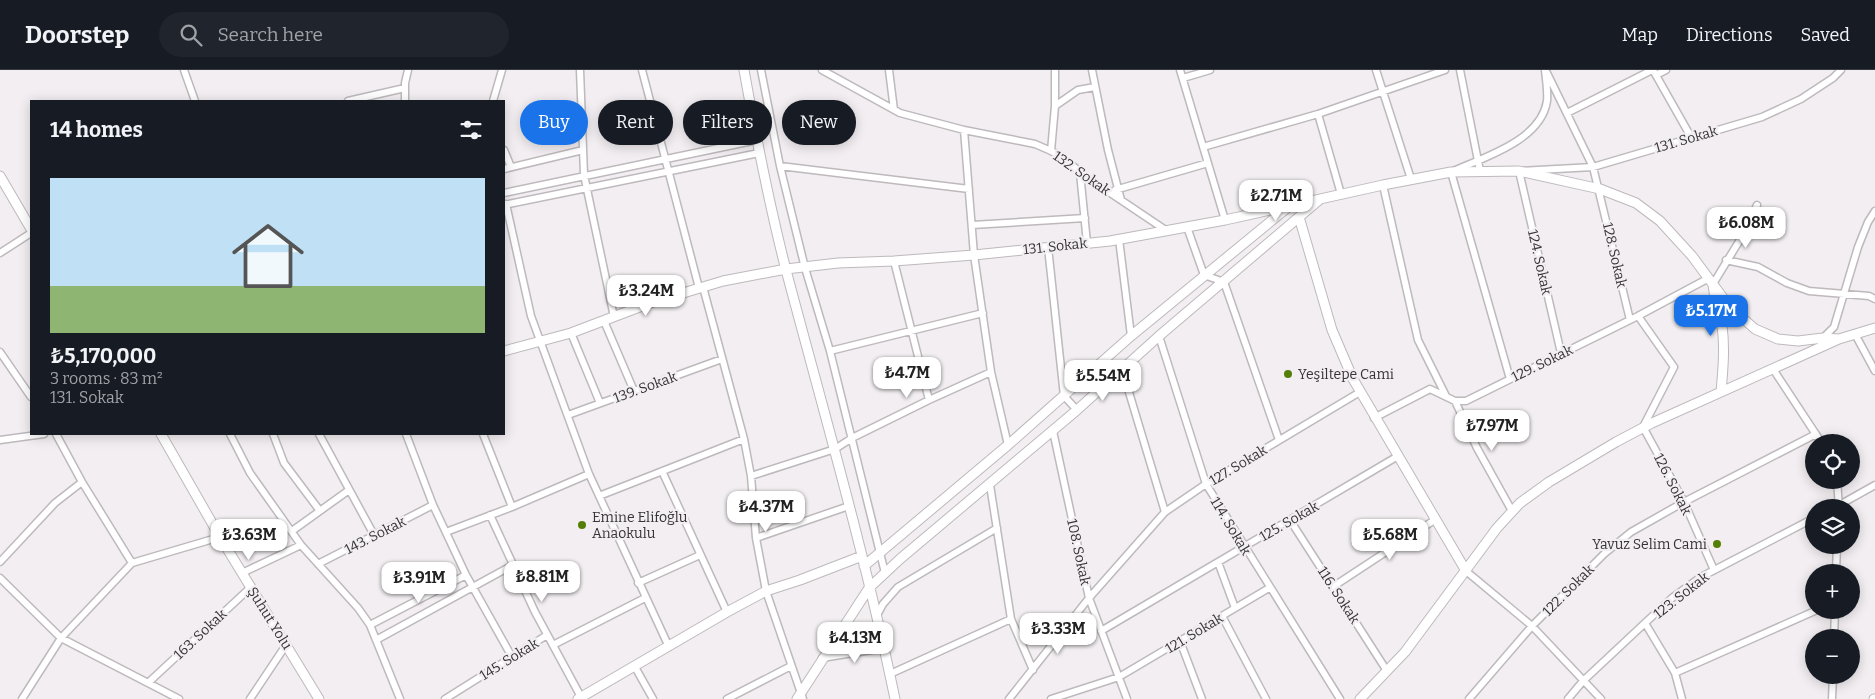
<!DOCTYPE html>
<html lang="en">
<head>
<meta charset="utf-8">
<style>
  :root { --surface:#171b24; --page:#20242c; --text:#f1f3f6; --muted:#9ea1a6; --line:#363941; --accent:#1a73e8 }
  body { margin:0; font-family:Bitter,serif; background:var(--page); color:var(--text); height:100vh; display:flex; flex-direction:column; font-size:19px; white-space:nowrap }
  * { box-sizing:border-box; margin:0 }
  p { font-size:16px; color:var(--muted) }
  .icon { flex:none; width:28px; height:28px; fill:none; stroke:currentColor; stroke-width:2; stroke-linecap:round; stroke-linejoin:round }
  .map { position:relative; flex:1; overflow:hidden }
  .panel { position:absolute; left:30px; top:30px; width:475px; height:335px; display:flex; flex-direction:column; background:var(--surface); border-radius:0px; box-shadow:0 2px 12px #0003 }
  .panel>* { flex:none }
  .banner { position:absolute; left:520px; top:30px; width:475px; height:45px; display:flex; gap:10px }
  .tools { position:absolute; left:1805px; top:364px; display:grid; gap:10px }
  .tools a { display:grid; place-items:center; width:55px; height:55px; border-radius:50%; background:var(--surface); box-shadow:0 2px 12px #0003; font-size:25px }
  .price { position:absolute; translate:-50% -42px; padding:0 11px; border-radius:10px; background:#fff; color:#222; font-size:16px; line-height:32px; filter:drop-shadow(0 1px 2px #0008) }
  .price::after { content:''; position:absolute; left:50%; top:30px; width:15px; height:11px; margin-left:-8px; background:inherit; clip-path:polygon(0 0,100% 0,50% 100%) }
  .price.selected { background:var(--accent); color:#fff }
  ul { padding:0; list-style:none }
  li { display:grid; align-content:center; gap:10px; height:265px; padding:0 20px }
  li span { display:grid; place-items:center; height:155px; border-radius:0px; color:#555 }
  li>.icon { margin-inline-start:auto }
  span .icon { width:90px; height:90px; fill:#fffc; stroke-width:1 }
  li b { font-size:21px }
  h2 { display:flex; justify-content:space-between; align-items:center; height:60px; padding:0 20px; font-size:21px }
  .tag { padding:0 18px; border-radius:22px; background:var(--surface); box-shadow:0 2px 12px #0003; font-size:18px; line-height:45px }
  .tag.selected { background:var(--accent); color:#fff }
  header { display:flex; align-items:center; gap:30px; box-sizing:border-box; height:70px; padding:0 25px; background:var(--surface); border-bottom:1px solid var(--line) }
  header strong { font-size:24px }
  nav { display:flex; gap:28px; margin-inline-start:auto; font-size:18px }
  .search { width:350px; height:45px; background:var(--page); display:flex; align-items:center; gap:12px; box-sizing:border-box; padding:0 18px; border-radius:28px; color:var(--muted); font-size:19px }
  .map>svg:first-child { display:block }
</style>
</head>
<body>
<header>
<strong>Doorstep</strong>
<div class="search"><svg class="icon" aria-label="search" viewBox="0 0 24 24"><circle cx="10" cy="10" r="6"/><path d="M15 15l6 6"/></svg>Search here</div>
<nav><a>Map</a><a>Directions</a><a>Saved</a></nav>
</header>
<div class="map">
<svg width="1875" height="629" viewBox="0 0 1875 629">
  <rect width="100%" height="100%" fill="#f2eef1"/>
  <g fill="none" stroke-linecap="round" stroke-linejoin="round">
    <!-- street casing -->
    <g stroke="#beb9bc" stroke-width="9">
      <path id="street" d="M184,0L195,31
        M580,0L584,105L614,247
        M642,0L699,218
        M761,0L780,96L805,198L830,281L885,503
        M822,0L900,43L964,60L1035,74L1051,81L1061,86L1085,106L1167,161
        M889,0L894,40
        M1092,0L1108,80L1121,130
        M1180,0L1225,150
        M1376,0L1411,109
        M1460,0L1480,101
        M1653,0L1691,67
        M1547,3L1593,97L1630,250
        M1656,5L1666,0
        M1183,8L1210,0
        M348,31L405,18
        M405,31V13L408,0
        M493,31L502,0
        M1055,36L1078,20L1095,17
        M1567,43L1652,0
        M1318,44L1341,124
        M964,60L974,185L991,302L1008,375
        M1203,77L1318,44L1445,0
        M504,80L511,97
        M1051,81L1055,36V0
        M780,96L969,119
        M504,99L583,80
        M1080,103L1087,173
        M1383,115L1418,270L1446,326
        M1115,120L1208,93
        M504,123L757,70
        M506,134L531,246L589,404L669,577
        M504,135L759,83
        M972,155L1085,148
        M1187,157L1204,205L1224,212L1279,370
        M1119,169L1131,266
        M1048,177L1064,326L1077,340
        M0,183L31,163
        M1726,190L1758,197L1787,213L1809,221L1869,226L1875,229
        M894,191L929,330
        M1713,214L1746,160L1757,135
        M703,217L744,369L751,406L756,468L766,521L803,629
        M1638,246L1674,297L1643,357L1684,432L1714,500
        M604,251L634,321
        M571,263L600,333
        M1855,264L1875,301
        M1159,266L1206,414L1340,629
        M1823,268L1834,257L1858,177L1868,152L1875,141
        M830,281L983,243
        M0,282L31,327
        M1561,283L1519,101L1593,97L1762,47L1801,29L1833,8L1841,0
        M1122,299L1165,442
        M1773,299L1821,372
        M1510,309L1451,102C1482,88 1541,71 1547,31C1548,22 1546,10 1545,0
        M1455,331L1477,378L1512,441
        M568,345L722,289
        M1374,348L1430,319L1455,331H1466L1638,246L1709,208
        M1053,361L1089,528L1127,629
        M56,364L82,412L132,493
        M230,364L250,403L301,475L358,538L370,555L400,629
        M273,364L284,393L320,441
        M319,364L374,465
        M406,364L433,435L466,505L512,587
        M483,364L512,437
        M0,370L44,364
        M662,401L727,542
        M751,406L835,379L852,368L929,330L991,302
        M1837,410L1839,438
        M599,426L744,369
        M1834,438L1875,415
        M490,445L535,542L581,627
        M1290,450L1387,601
        M292,461L349,420
        M446,462L512,437L589,404
        M756,468L849,436
        M0,492L55,433L82,412
        M1218,492L1235,538
        M318,494L433,435
        M1466,501L1532,556L1601,629
        M1836,502L1837,475
        M242,503L301,475
        M0,508L61,568L179,629
        M638,513L700,485
        M1334,516L1436,449
        M1222,546L1266,629
        M876,547L883,534L898,517L997,458
        M1011,549L1033,600
        M1645,553L1675,603L1682,629
        M370,555L466,505
        M1101,561L1398,386
        M1834,568L1835,540
        M376,570L513,495
        M1180,571L1202,629
        M553,575L645,528
        M822,588L884,578
        M635,597L653,629
        M1675,603L1817,540
        M890,604L1011,549L990,415
        M149,612L251,517
        M22,629L61,568L132,493L220,467
        M250,629L286,575
        M445,629L547,565
        M727,629L791,596
        M1009,629L1089,528L1165,442L1206,414L1360,322
        M1051,629L1119,607L1269,518
        M1469,629L1532,556L1604,484L1631,462L1684,432L1816,364
        M1568,629L1583,611L1645,553L1672,528L1701,507L1814,448
        M1832,629L1833,605"/>
    </g>
    <!-- secondary casing -->
    <g stroke="#beb9bc" stroke-width="11">
      <path id="secondary" d="M744,0C756,67 769,134 786,200C824,343 865,484 895,629
        M0,106L31,159
        M1299,147L1332,260L1353,309L1466,501
        M1713,214C1714,228 1719,241 1722,256C1725,277 1723,300 1721,322
        M504,281L571,263L650,233L723,211L786,199L838,193L894,191L974,185L1110,171L1225,150L1383,115L1451,102L1519,101L1600,119L1636,133L1660,151L1692,186L1729,236L1755,259L1778,269L1798,271L1823,268L1839,269
        M161,364L220,467L319,629
        M864,496L1008,375L1131,266L1287,138
        M578,629L727,542L766,521L800,510L862,486
        M797,629L869,518L900,489L1077,340L1159,266L1319,130
        M1360,629L1405,582L1497,458L1520,433L1549,412L1616,372L1652,353L1839,269L1875,258
        M1874,629H1875"/>
    </g>
    <!-- street -->
    <use href="#street" stroke="#fff" stroke-width="6"/>
    <!-- secondary -->
    <use href="#secondary" stroke="#fff" stroke-width="9"/>
  </g>
  <!-- markers -->
  <g fill="#537f07" stroke="#f2eef1" stroke-width="2">
    <circle cx="1288" cy="304" r="5"/>
    <circle cx="582" cy="455" r="5"/>
    <circle cx="1717" cy="474" r="5"/>
  </g>
  <g text-anchor="middle" stroke-width="4.5" stroke-linejoin="round" paint-order="stroke">
    <!-- street labels -->
    <g font-size="14" fill="#363435" stroke="#f2eef1">
      <text transform="translate(1686 69) rotate(-16)" y="5">131. Sokak</text>
      <text transform="translate(1082 103) rotate(35)" y="5">132. Sokak</text>
      <text transform="translate(1055 176) rotate(-6)" y="5">131. Sokak</text>
      <text transform="translate(1615 185) rotate(77)" y="5">128. Sokak</text>
      <text transform="translate(1540 192) rotate(77)" y="5">124. Sokak</text>
      <text transform="translate(1542 293) rotate(-26)" y="5">129. Sokak</text>
      <text transform="translate(645 317) rotate(-20)" y="5">139. Sokak</text>
      <text transform="translate(1238 395) rotate(-31)" y="5">127. Sokak</text>
      <text transform="translate(1673 414) rotate(63)" y="5">126. Sokak</text>
      <text transform="translate(1289 451) rotate(-30)" y="5">125. Sokak</text>
      <text transform="translate(1231 456) rotate(59)" y="5">114. Sokak</text>
      <text transform="translate(375 465) rotate(-27)" y="5">143. Sokak</text>
      <text transform="translate(1079 482) rotate(78)" y="5">108. Sokak</text>
      <text transform="translate(1568 520) rotate(-45)" y="5">122. Sokak</text>
      <text transform="translate(1339 525) rotate(57)" y="5">116. Sokak</text>
      <text transform="translate(1681 525) rotate(-38)" y="5">123. Sokak</text>
      <text transform="translate(270 548) rotate(58)" y="5">Şuhut Yolu</text>
      <text transform="translate(1194 563) rotate(-31)" y="5">121. Sokak</text>
      <text transform="translate(200 564) rotate(-43)" y="5">163. Sokak</text>
      <text transform="translate(509 589) rotate(-32)" y="5">145. Sokak</text>
    </g>
    <!-- poi labels -->
    <g font-size="14" fill="#363435" stroke="#f2eef1" text-anchor="start">
      <text x="1298" y="309">Yeşiltepe Cami</text>
      <text x="592" y="452">Emine Elifoğlu<tspan x="592" dy="16">Anaokulu</tspan></text>
      <text x="1707" y="479" text-anchor="end">Yavuz Selim Cami</text>
    </g>
  </g>
</svg>
<div class="tools">
<a><svg class="icon" aria-label="locate" viewBox="0 0 24 24"><circle cx="12" cy="12" r="6"/><path d="M12 2v4M12 18v4M2 12h4M18 12h4"/></svg></a>
<a><svg class="icon" aria-label="layers" viewBox="0 0 24 24"><path d="M12 4l9 5-9 5-9-5zM3 14l9 5 9-5"/></svg></a>
<a>+</a>
<a>−</a>
</div>
<b class="price" style="left:1276px;top:152px">₺2.71M</b>
<b class="price" style="left:1746px;top:179px">₺6.08M</b>
<b class="price" style="left:646px;top:247px">₺3.24M</b>
<b class="price selected" style="left:1711px;top:267px">₺5.17M</b>
<b class="price" style="left:907px;top:329px">₺4.7M</b>
<b class="price" style="left:1103px;top:332px">₺5.54M</b>
<b class="price" style="left:1492px;top:382px">₺7.97M</b>
<b class="price" style="left:766px;top:463px">₺4.37M</b>
<b class="price" style="left:249px;top:491px">₺3.63M</b>
<b class="price" style="left:1390px;top:491px">₺5.68M</b>
<b class="price" style="left:542px;top:533px">₺8.81M</b>
<b class="price" style="left:419px;top:534px">₺3.91M</b>
<b class="price" style="left:1058px;top:585px">₺3.33M</b>
<b class="price" style="left:855px;top:594px">₺4.13M</b>
<div class="banner">
<a class="tag selected">Buy</a>
<a class="tag">Rent</a>
<a class="tag">Filters</a>
<a class="tag">New</a>
</div>
<section class="panel">
<h2>14 homes<svg class="icon" aria-label="filters" viewBox="0 0 24 24"><path d="M4 7h16M4 17h16"/><circle cx="9" cy="7" r="2"/><circle cx="15" cy="17" r="2"/></svg></h2>
<ul>
<li><span style="background:linear-gradient(#bfe0f5 70%,#8fb573 0)"><svg class="icon" aria-label="home" viewBox="0 0 24 24"><path d="M3 11l9-7 9 7M6 9v11h12V9"/></svg></span><div><b>₺5,170,000</b><p>3 rooms · 83 m²</p><p>131. Sokak</p></div></li>
</ul>
</section>
</div>
</body>
</html>
